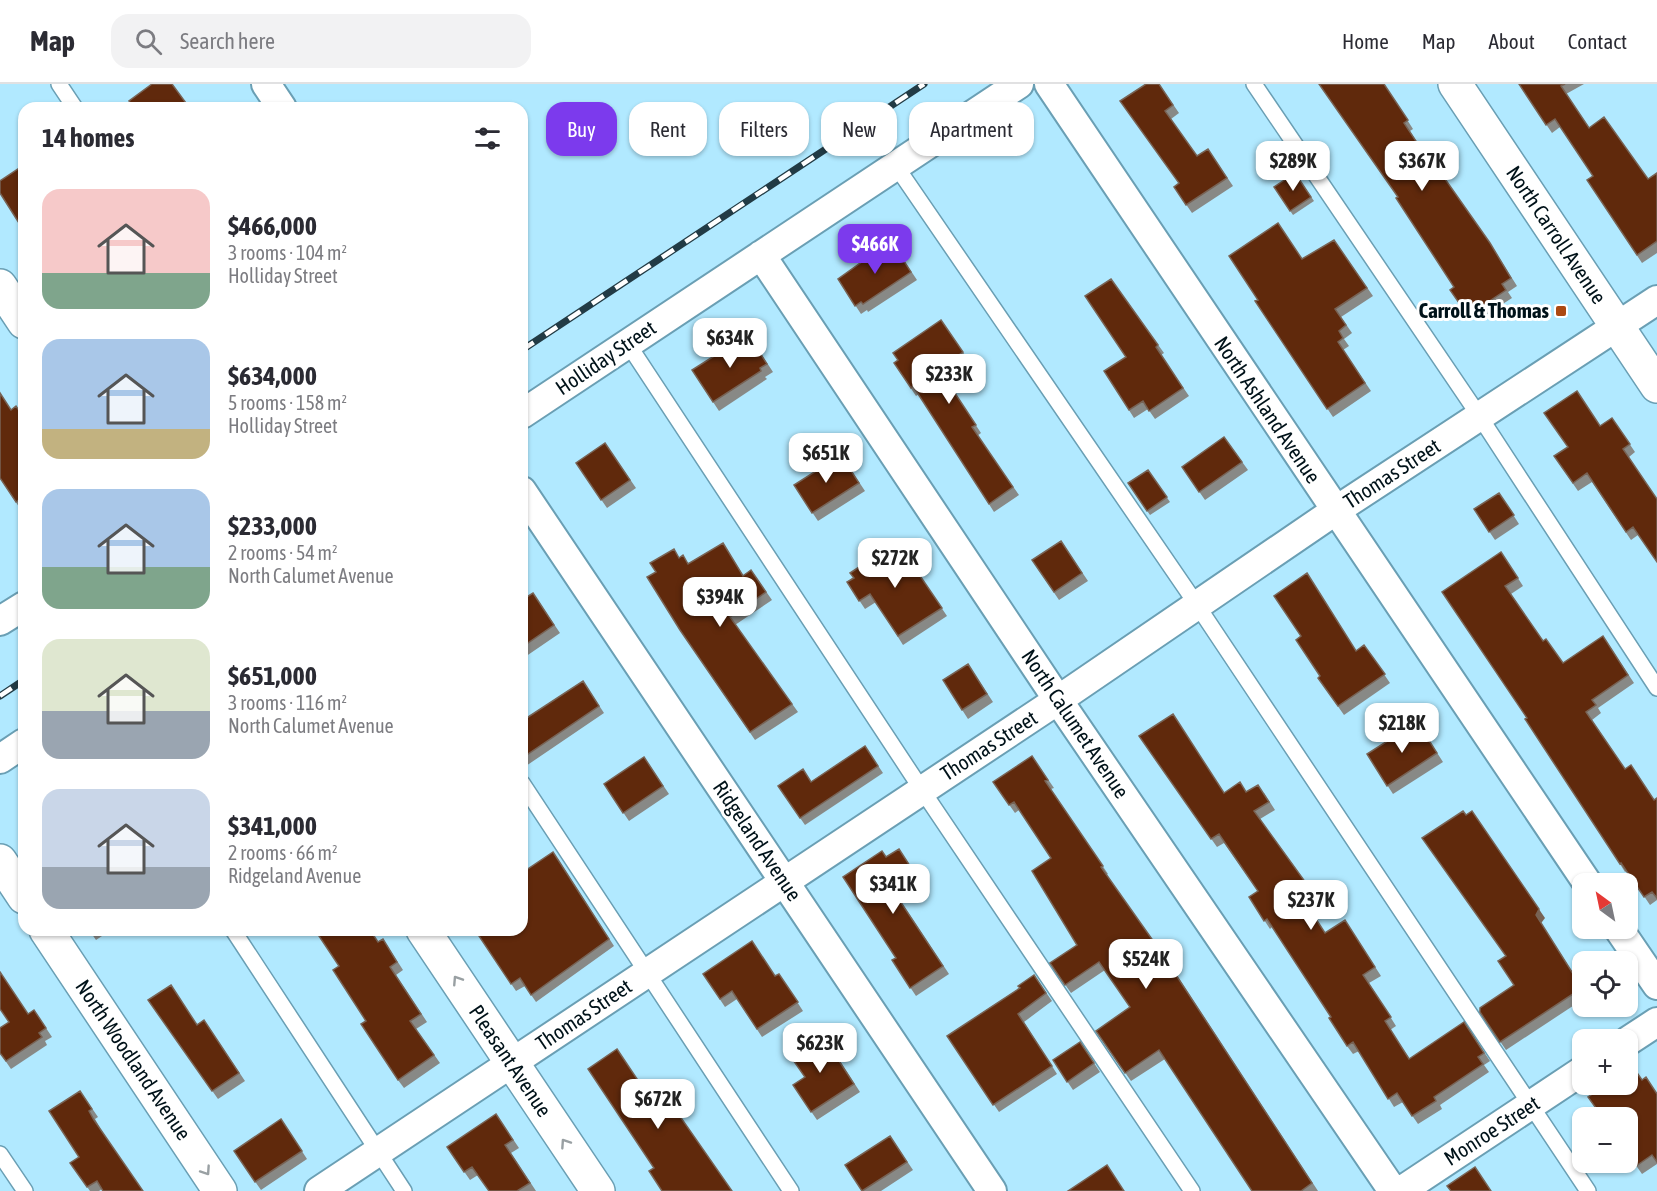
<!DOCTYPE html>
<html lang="en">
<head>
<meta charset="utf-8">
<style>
  :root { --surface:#fff; --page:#f2f2f3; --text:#2b2b33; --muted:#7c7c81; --line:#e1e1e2; --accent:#7c3aed }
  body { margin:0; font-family:"Asap Condensed",sans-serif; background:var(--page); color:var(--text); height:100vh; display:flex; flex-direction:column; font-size:22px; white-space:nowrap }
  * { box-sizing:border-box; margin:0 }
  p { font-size:20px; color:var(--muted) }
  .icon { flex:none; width:33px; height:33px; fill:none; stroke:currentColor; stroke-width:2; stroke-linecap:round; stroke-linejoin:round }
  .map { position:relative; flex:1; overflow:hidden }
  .drawer { position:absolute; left:18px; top:18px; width:510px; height:834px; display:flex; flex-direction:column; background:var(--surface); border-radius:18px; box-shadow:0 2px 4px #0004 }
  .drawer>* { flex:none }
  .top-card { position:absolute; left:546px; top:18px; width:570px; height:54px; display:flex; gap:12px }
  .needle { width:39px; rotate:327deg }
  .buttons { position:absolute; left:1572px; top:789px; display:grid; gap:12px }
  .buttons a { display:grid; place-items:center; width:66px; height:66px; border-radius:12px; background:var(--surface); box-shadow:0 2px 4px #0004; font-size:30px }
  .price { position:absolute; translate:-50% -51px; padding:0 14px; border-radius:12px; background:#fff; color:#222; font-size:20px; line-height:39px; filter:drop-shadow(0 2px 3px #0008) }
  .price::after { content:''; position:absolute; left:50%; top:36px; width:18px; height:14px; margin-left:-9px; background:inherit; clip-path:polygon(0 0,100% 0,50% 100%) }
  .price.selected { background:var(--accent); color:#fff }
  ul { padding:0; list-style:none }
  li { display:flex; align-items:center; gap:18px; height:150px; padding:0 24px }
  li span { display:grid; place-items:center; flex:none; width:168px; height:120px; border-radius:18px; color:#555 }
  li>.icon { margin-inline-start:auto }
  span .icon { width:72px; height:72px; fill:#fffc; stroke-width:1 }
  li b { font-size:26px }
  h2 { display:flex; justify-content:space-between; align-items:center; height:72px; padding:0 24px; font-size:26px }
  .tag { padding:0 21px; border-radius:18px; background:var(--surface); box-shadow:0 2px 4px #0004; font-size:21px; line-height:54px }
  .tag.selected { background:var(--accent); color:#fff }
  header { display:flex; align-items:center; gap:36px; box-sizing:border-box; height:84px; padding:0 30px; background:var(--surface); border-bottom:2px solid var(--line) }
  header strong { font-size:28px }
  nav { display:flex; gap:33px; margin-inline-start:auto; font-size:21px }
  .search { width:420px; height:54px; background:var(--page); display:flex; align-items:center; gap:15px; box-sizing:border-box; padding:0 21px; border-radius:18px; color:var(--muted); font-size:22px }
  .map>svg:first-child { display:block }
</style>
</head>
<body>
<header>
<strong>Map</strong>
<div class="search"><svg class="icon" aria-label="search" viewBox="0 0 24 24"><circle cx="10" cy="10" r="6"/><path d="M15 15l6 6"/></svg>Search here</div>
<nav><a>Home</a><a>Map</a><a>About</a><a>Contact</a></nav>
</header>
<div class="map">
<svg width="1657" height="1107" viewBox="0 0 1657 1107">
  <rect width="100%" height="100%" fill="#b1e9ff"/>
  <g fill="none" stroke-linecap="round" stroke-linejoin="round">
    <!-- service casing -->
    <g stroke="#6a9fb4" stroke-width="18">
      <path id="service" d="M59,0L75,24
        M1254,0L1480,333L1657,604
        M896,82L1197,521L1588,1107
        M628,260L922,706L1192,1107
        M522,699L791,1107
        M233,846L404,1107
        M0,1070L25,1107"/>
    </g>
    <!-- minor casing -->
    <g stroke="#6a9fb4" stroke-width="32">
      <path id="minor" d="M266,0L282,24
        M1049,0L1588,800
        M761,171L1058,616L1393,1107
        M522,330L1019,0
        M522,407L992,1107
        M0,537L24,522
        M0,675L24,659
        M1618,844L1657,901
        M1628,957L1657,938
        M319,1107L1058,616L1335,427L1657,216
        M1401,1107L1582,987"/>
    </g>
    <!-- tertiary casing -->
    <g stroke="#6a9fb4" stroke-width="36">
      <path id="tertiary" d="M1455,0L1657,302
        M0,202L24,238
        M0,777L24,813
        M46,846L220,1107
        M423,846L598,1107"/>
    </g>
    <!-- service -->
    <use href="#service" stroke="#fff" stroke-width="15"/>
    <!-- minor -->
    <use href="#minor" stroke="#fff" stroke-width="28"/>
    <!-- tertiary -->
    <use href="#tertiary" stroke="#fff" stroke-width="33"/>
    <!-- rail casing -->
    <g stroke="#223b45" stroke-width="7">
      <path id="rail" d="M522,266L924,0
        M0,612L24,596"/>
    </g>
    <!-- rail -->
    <use href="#rail" stroke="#fff" stroke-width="4.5" stroke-dasharray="14" stroke-linecap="butt"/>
  </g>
  <!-- wall -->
  <path fill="#888986" d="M172,0L189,24H134Z
    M1159,0L1179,29L1171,35L1197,72L1208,65L1233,102L1192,129L1174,103L1179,99Z
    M1384,0L1413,45L1410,47L1440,94L1495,167L1517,202L1508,208L1512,214L1481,234L1478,229L1469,234L1450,206L1454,203L1398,113Z
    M1519,0H1584L1566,10L1589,43L1648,95L1657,89V169L1642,179L1587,96L1593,92L1560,43L1552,49Z
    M1295,89L1314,117L1293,131L1274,103Z
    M1334,156L1373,212L1341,233L1352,249L1344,255L1349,262L1343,266L1371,307L1333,333L1255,217L1302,175Z
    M891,157L917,196L868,228L867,226L861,230L838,195Z
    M1111,195L1164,269L1161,271L1189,312L1155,335L1148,325L1134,334L1104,287L1126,273Z
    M941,236L969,277L944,293L981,349L977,352L1019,411L994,428L919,310L916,312L894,279L898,276Z
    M750,253L773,288L765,293L767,295L719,327L692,286Z
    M11,326L24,334V424L21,426L0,394Z
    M1612,334L1635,368L1629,373L1638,451L1631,456L1592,398L1578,407L1554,372Z
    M1224,353L1248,386L1205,416L1182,383Z
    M605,359L636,404L607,424L576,379Z
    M841,371L865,407L818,437L794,401Z
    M1148,386L1170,418L1150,431L1128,399Z
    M1499,409L1519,440L1495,456L1474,425Z
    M1061,457L1088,497L1059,516L1032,476Z
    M897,458L947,532L903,561L876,518L865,525L847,498Z
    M723,459L743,491L751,486L772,516L735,541L798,628L755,656L680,546L679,473L689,479Z
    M1501,468L1523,502L1511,510L1543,557L1563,579L1603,552L1634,599L1598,624L1601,629L1592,636L1625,685L1655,716L1657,714V816L1650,821L1627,787L1625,788L1620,780L1527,634L1442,508Z
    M1313,498L1356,567L1364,561L1390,599L1344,631L1318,594L1320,592L1301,552Z
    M533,509L560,549L522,575V516Z
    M968,580L993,618L968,635L943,596Z
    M583,597L604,629L523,684L522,637Z
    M1425,650L1443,678L1393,710L1367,670L1422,652Z
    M1139,652L1224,708L1264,709L1275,726L1260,735L1317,814L1307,820L1325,849L1350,844L1381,892L1369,899L1396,942L1390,946L1410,975L1464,938L1490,977L1484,981L1489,988L1440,1021L1442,1025L1418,1040L1403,1018L1394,1023L1359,967L1353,970L1347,962L1331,933L1272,843L1270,845L1249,813L1258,807L1224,759L1217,763Z
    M865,662L883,689L805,741L778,702L812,697Z
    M1032,672L1054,704L1051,705L1108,790L1106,791L1167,876L1318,1107H1252L1165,975L1131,997L1096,947L1130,923L1105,886L1071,909L1050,879L1077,861L1051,774L1019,726L1015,729L993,698Z
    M644,673L669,710L629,737L604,700Z
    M899,765L916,790L903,799L908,807L898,813L949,890L916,912L892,876L896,874L886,773Z
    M558,775L614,862L536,918L525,902L516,907L475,846Z
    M1545,834L1541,839L1582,903V916L1506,966L1480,928L1514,901L1506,872Z
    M89,846H111L96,856Z
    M383,855L403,886L396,891L427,938L416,945L440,979L404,1004L398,996L366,937L339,882Z
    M703,890L776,892L779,890L803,927L762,953L737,915L725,923Z
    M1034,891L1052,917L1024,938L1057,990L999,1028L947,952L1020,904Z
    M148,916L197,940L204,936L245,997L218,1015Z
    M34,926L52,953L45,957L47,961L11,985L0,969L9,938L28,930Z
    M1080,958L1100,988L1073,1006L1053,976Z
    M829,960L860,1008L817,1036L793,1001L805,993Z
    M1642,996L1657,1009V1080L1642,1090L1628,1070Z
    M80,1007L98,1033L95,1035L100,1044L102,1105L99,1107H90L70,1079L79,1073Z
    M496,1030L519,1064L511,1069L536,1107H489L478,1091L470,1096L447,1063Z
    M281,1035L307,1075L261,1106L234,1067Z
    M890,1052L913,1086L881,1107H862Z"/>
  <!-- shaded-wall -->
  <path fill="#786355" d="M1472,727L1545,834L1541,839L1536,831Z"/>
  <!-- building -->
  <path fill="#60290c" stroke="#786355" stroke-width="1.5" d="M152,0H172L186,19L179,24H134L129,17Z
    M1146,0H1159L1173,21L1165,27L1197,72L1208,65L1227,94L1186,121L1174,103L1179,99L1120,17Z
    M1319,0H1384L1408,36L1404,39L1440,94L1443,92L1490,159L1511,194L1502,200L1506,206L1476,226L1472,221L1464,226L1450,206L1454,203L1396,114L1398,113Z
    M1519,0H1565L1561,2L1589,44L1604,33L1648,95L1657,89V157L1637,171L1587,96L1593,92L1555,35L1546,41Z
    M24,81V147L0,109V97Z
    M1295,89L1311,113L1290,127L1274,103Z
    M1278,139L1302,175L1334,156L1367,204L1335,225L1346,241L1339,247L1343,254L1338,258L1365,299L1327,325L1255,217L1258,216L1229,172Z
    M891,157L911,188L863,220L861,218L855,222L838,195Z
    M1111,195L1158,261L1156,263L1183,304L1149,327L1143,317L1129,326L1104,287L1126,273L1085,212Z
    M941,236L963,268L939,285L976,341L972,343L1013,403L989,420L913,302L911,304L894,279L898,276L893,269Z
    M750,253L767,280L760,284L761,287L713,318L692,286L741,255L742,258Z
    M1577,307L1600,342L1612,334L1630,360L1623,365L1657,415V478L1633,443L1626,448L1587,389L1573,399L1554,372L1568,363L1544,329Z
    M0,309L11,326L16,322L24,334V412L16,418L0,394Z
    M1224,353L1242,378L1199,408L1182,383Z
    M605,359L630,396L601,416L576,379Z
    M841,371L859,399L812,429L794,401Z
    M1148,386L1167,413L1147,427L1128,399Z
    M1499,409L1514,431L1489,448L1474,425Z
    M1061,457L1082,489L1054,508L1032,476Z
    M897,458L942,524L898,552L870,510L859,517L847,498L854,494L850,489Z
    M723,459L743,492L751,486L766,508L730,533L792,620L750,648L680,546L647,493L656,488L650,479L674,465L679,474L683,471L688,480Z
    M1501,468L1518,494L1505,502L1543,557L1546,555L1563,579L1603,552L1628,591L1592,616L1596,621L1586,628L1625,685L1631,681L1654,716L1657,714V814L1652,808L1644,813L1621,779L1620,780L1525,635L1527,634L1442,508Z
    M1307,489L1356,567L1364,561L1385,590L1338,622L1318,594L1320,592L1296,556L1301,552L1274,512Z
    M533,509L554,541L522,563V516Z
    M968,580L987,610L962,626L943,596Z
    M583,597L599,622L522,674V637Z
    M1173,630L1224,709L1240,698L1246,708L1258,701L1269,718L1254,727L1311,806L1301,812L1325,849L1345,836L1375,883L1363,891L1391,933L1385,937L1409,975L1464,938L1484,969L1478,973L1483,980L1434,1013L1436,1017L1412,1032L1397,1009L1388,1015L1353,958L1347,962L1329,934L1331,933L1267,835L1264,837L1249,813L1258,807L1219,750L1211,755L1139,652Z
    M1414,640L1422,652L1425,650L1437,669L1387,702L1367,670Z
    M865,662L878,682L800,734L778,702L803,685L811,698Z
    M1032,672L1048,696L1045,697L1103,782L1101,783L1161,868L1312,1099L1301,1107H1252L1159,966L1125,989L1096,947L1130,923L1099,878L1065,901L1050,879L1077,861L1032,787L1051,774L1014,718L1009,721L993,698Z
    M644,673L663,702L623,729L604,700Z
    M1463,727L1466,731L1472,727L1539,825L1536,831L1582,904L1500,958L1480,928V924L1514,901L1498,877L1506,872L1422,754Z
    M899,765L910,782L897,791L902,798L892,805L943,882L910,904L892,876L896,874L843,793L882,767L886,773Z
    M553,768L609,855L531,911L520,894L511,900L475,846H522V789Z
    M315,846H370L378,858L383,855L397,878L390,883L421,930L410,937L434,971L398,996L361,940L366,937L333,886L339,882Z
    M752,857L775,892L779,890L798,918L757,945L732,907L720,915L703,890Z
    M0,888L28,930L34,926L46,944L39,949L42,953L6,977L0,969V944L9,938L0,925Z
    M1034,891L1046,909L1018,930L1052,982L993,1021L947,952L1020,904L1018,902Z
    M171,901L197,941L204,936L239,989L212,1007L148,916Z
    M823,952L854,1000L811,1028L793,1001L805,993L791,973Z
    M1080,958L1094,979L1067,998L1053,976Z
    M617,965L649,1013L661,1005L732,1107H662L649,1087L654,1084L588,985Z
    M1633,983L1642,996L1646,993L1657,1010V1078L1652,1071L1636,1082L1628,1070V1034H1603L1588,1013L1607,1000H1628V987Z
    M80,1007L92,1025L89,1027L94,1036L143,1107H103L97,1097L87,1103L70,1079L79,1073L49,1027Z
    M496,1030L513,1056L505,1061L530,1099L517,1107H489L472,1083L464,1088L447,1063Z
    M281,1035L302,1067L255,1098L234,1067Z
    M890,1052L907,1078L862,1107L845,1081Z
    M1107,1081L1124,1107H1068Z
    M1475,1083L1491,1107H1451L1447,1102Z"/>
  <!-- one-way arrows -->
  <defs><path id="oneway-chevron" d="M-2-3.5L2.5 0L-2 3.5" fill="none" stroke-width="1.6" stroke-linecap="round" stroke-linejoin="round" transform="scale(1.5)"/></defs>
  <g stroke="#99a0a3">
    <use href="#oneway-chevron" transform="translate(457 896) rotate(-123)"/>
    <use href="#oneway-chevron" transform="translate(565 1059) rotate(-124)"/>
    <use href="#oneway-chevron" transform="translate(206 1087) rotate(56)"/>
  </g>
  <!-- markers -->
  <rect fill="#ac4912" stroke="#fff" stroke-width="2" x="1555" y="221" width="12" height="12" rx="3"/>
  <g text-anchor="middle" stroke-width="6" stroke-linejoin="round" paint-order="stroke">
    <!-- street labels -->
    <g font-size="21" fill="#001219" stroke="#fff">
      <text transform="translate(1556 151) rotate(56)" y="7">North Carroll Avenue</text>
      <text transform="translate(606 274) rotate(-34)" y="7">Holliday Street</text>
      <text transform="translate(1267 326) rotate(56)" y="7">North Ashland Avenue</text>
      <text transform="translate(1392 390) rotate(-33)" y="7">Thomas Street</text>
      <text transform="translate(1075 640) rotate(56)" y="7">North Calumet Avenue</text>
      <text transform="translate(989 662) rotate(-33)" y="7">Thomas Street</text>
      <text transform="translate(757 757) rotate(56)" y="7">Ridgeland Avenue</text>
      <text transform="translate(584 931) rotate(-34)" y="7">Thomas Street</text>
      <text transform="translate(133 976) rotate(56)" y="7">North Woodland Avenue</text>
      <text transform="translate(510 977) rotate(56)" y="7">Pleasant Avenue</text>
      <text transform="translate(1492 1047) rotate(-33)" y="7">Monroe Street</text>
    </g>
    <!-- poi labels -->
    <g font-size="21" font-weight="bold" fill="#001219" stroke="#fff" text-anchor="end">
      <text x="1549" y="234">Carroll &amp; Thomas</text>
    </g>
  </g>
</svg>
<div class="buttons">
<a><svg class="needle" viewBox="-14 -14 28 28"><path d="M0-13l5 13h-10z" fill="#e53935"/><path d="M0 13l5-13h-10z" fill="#7c7c81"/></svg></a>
<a><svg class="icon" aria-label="locate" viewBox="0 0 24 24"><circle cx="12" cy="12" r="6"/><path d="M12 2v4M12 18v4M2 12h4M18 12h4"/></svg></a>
<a>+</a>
<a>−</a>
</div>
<b class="price" style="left:1293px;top:108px">$289K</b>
<b class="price" style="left:1422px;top:108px">$367K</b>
<b class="price selected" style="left:875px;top:191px">$466K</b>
<b class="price" style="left:730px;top:285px">$634K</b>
<b class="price" style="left:949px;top:321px">$233K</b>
<b class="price" style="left:826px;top:400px">$651K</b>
<b class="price" style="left:895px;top:505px">$272K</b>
<b class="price" style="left:720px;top:544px">$394K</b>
<b class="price" style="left:1402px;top:670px">$218K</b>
<b class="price" style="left:893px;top:831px">$341K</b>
<b class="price" style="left:1311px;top:847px">$237K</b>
<b class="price" style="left:1146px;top:906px">$524K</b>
<b class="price" style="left:820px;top:990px">$623K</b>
<b class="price" style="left:658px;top:1046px">$672K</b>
<div class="top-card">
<a class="tag selected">Buy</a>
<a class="tag">Rent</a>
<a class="tag">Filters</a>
<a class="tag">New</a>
<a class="tag">Apartment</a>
</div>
<section class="drawer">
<h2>14 homes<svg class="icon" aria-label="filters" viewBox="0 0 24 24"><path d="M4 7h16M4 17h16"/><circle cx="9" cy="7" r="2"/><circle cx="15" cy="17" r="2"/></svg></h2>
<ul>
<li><span style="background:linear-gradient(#f6c9c9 70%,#7fa58c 0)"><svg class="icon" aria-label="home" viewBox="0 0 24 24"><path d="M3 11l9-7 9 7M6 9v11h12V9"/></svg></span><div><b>$466,000</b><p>3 rooms · 104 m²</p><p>Holliday Street</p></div></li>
<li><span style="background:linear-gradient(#a9c7e8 75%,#c2b280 0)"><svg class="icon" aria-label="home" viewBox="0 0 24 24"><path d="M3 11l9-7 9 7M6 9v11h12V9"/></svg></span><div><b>$634,000</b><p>5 rooms · 158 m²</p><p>Holliday Street</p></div></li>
<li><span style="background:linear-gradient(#a9c7e8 65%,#7fa58c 0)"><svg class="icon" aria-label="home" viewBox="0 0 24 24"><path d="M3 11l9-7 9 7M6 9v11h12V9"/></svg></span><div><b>$233,000</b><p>2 rooms · 54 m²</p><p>North Calumet Avenue</p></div></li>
<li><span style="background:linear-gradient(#dfe7d0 60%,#9aa5b1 0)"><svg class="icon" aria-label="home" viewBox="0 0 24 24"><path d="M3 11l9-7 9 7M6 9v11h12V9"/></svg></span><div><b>$651,000</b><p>3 rooms · 116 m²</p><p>North Calumet Avenue</p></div></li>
<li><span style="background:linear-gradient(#c9d6e8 65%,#9aa5b1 0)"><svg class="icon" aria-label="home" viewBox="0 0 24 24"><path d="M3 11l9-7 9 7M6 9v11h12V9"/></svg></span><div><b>$341,000</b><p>2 rooms · 66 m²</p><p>Ridgeland Avenue</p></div></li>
</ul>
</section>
</div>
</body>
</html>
